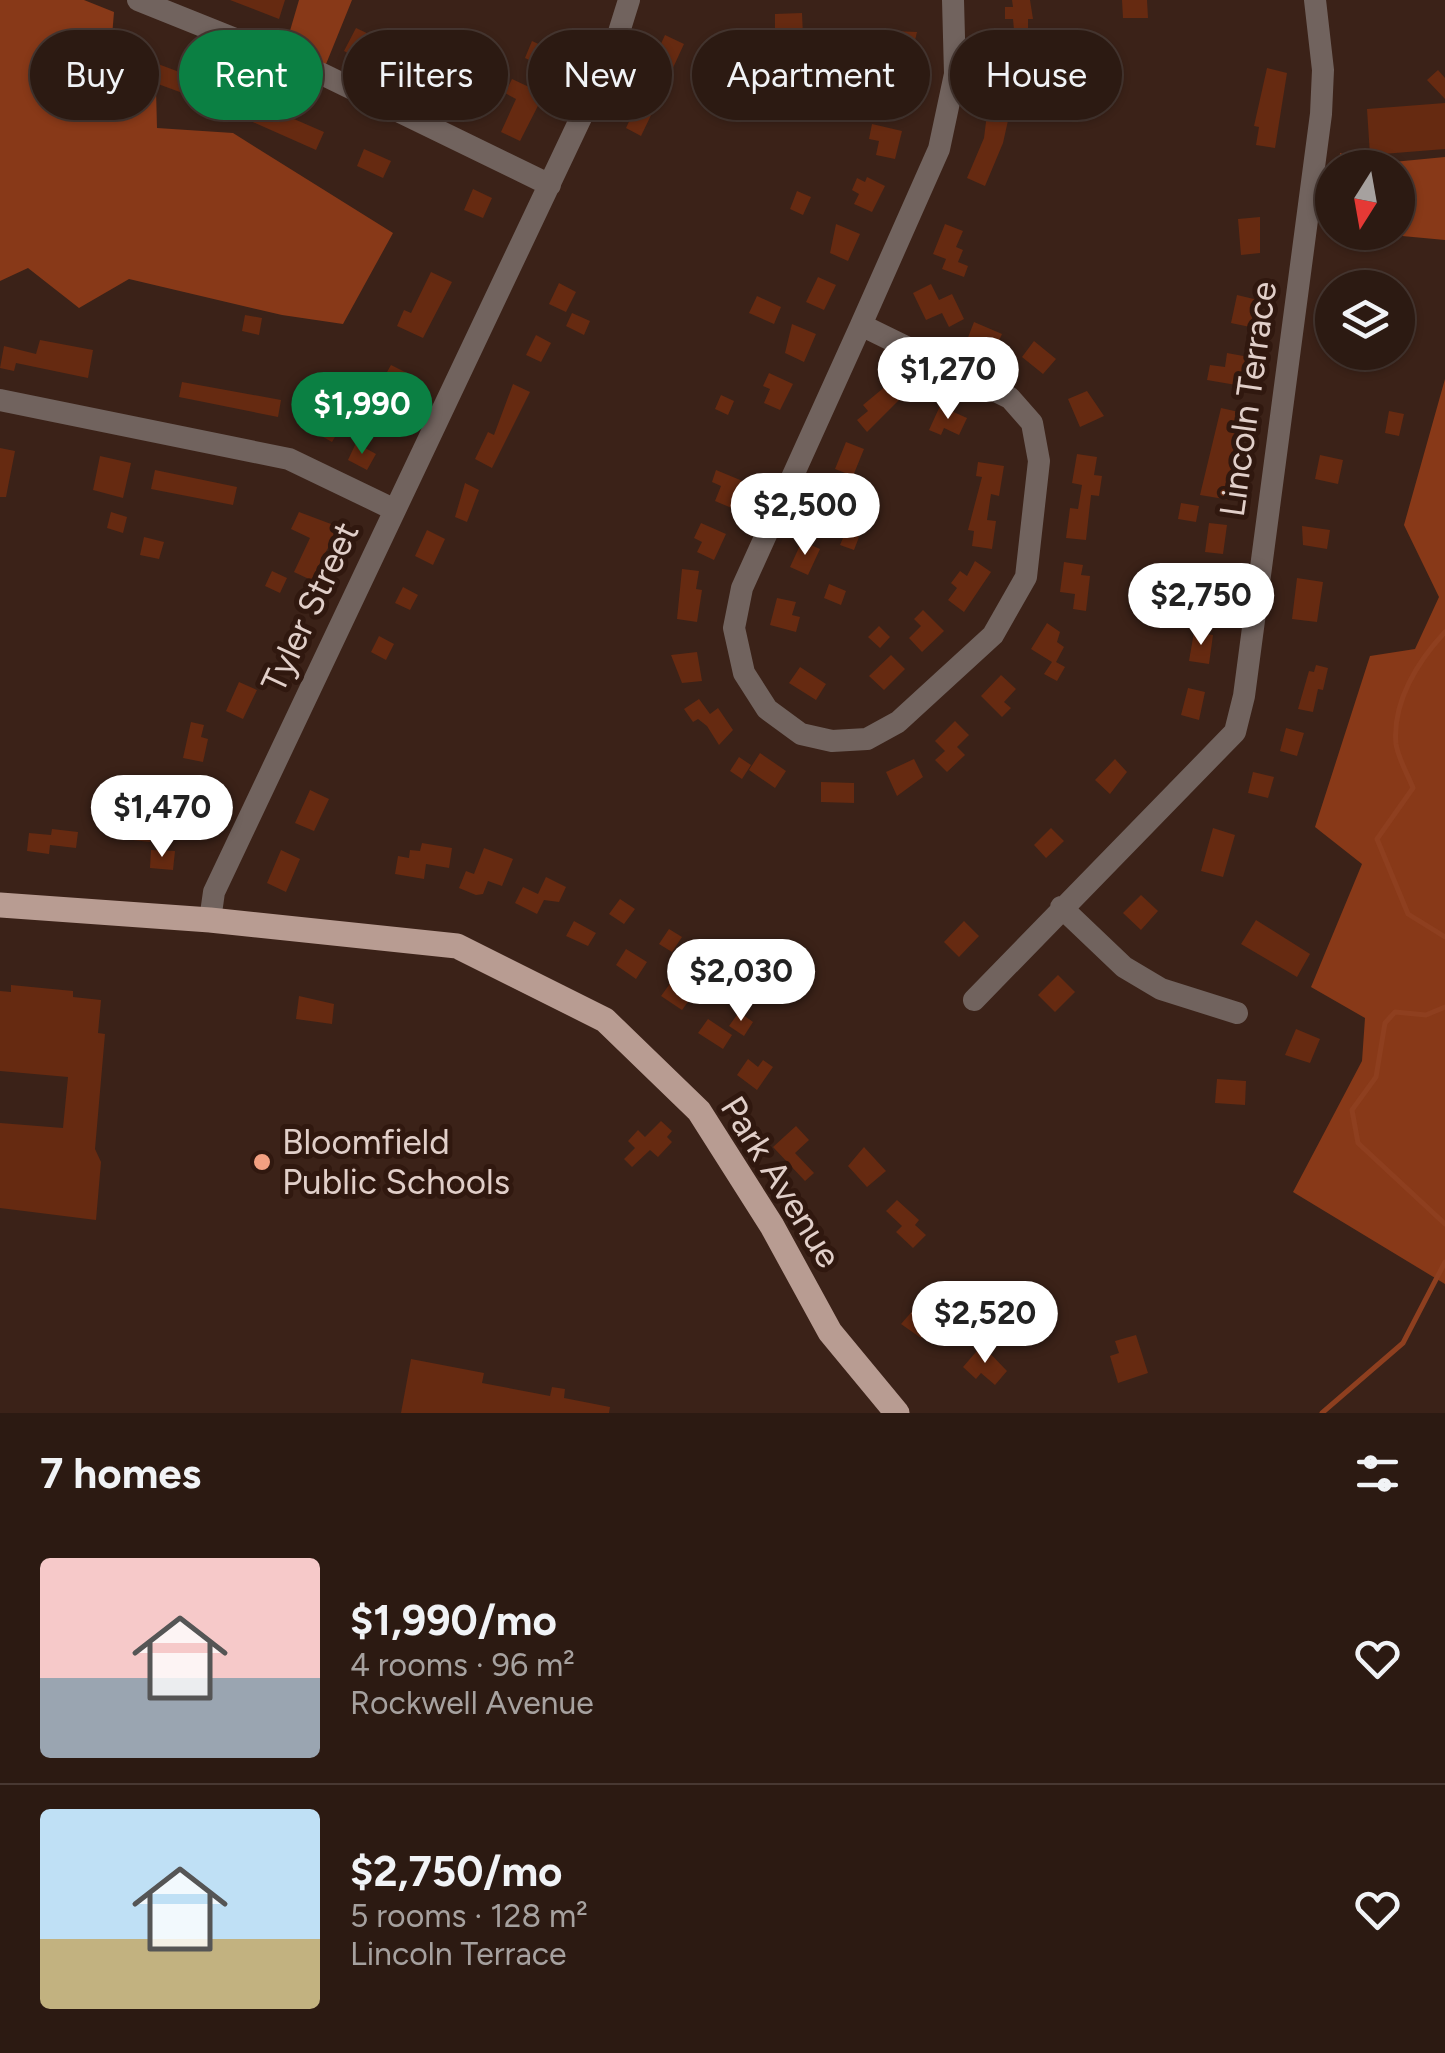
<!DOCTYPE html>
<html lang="en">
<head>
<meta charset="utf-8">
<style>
  :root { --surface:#2c1a12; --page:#34231b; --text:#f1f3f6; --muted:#a6a19f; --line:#483832; --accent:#0b8043 }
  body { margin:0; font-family:Figtree,sans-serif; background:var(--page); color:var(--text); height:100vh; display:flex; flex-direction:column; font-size:38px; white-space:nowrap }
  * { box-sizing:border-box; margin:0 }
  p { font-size:32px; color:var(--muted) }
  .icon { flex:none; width:55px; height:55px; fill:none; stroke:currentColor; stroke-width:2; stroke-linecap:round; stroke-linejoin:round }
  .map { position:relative; height:1413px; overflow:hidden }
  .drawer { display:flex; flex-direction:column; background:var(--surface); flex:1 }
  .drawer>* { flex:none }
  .top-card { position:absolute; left:30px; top:30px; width:1385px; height:90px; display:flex; gap:20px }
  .needle { width:65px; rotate:191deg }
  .controls { position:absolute; left:1315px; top:150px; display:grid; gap:20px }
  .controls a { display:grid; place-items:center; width:100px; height:100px; border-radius:50%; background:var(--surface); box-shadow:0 2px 8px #0004,0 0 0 2px var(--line); font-size:50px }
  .price { position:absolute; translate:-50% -85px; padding:0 22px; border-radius:35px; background:#fff; color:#222; font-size:32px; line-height:65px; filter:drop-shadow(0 2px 5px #0008) }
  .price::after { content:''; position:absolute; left:50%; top:60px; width:30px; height:22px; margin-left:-15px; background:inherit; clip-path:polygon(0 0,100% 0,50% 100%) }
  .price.on { background:var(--accent); color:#fff }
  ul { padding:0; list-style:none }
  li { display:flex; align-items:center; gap:30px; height:250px; padding:0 40px }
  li+li { border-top:2px solid var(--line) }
  li span { display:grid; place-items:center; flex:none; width:280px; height:200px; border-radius:10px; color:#555 }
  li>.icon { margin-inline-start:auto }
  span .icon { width:120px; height:120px; fill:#fffc; stroke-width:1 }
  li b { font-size:42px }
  h2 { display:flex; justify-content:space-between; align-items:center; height:120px; padding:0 40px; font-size:42px }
  .tag { padding:0 35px; border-radius:45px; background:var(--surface); box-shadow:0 2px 8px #0004,0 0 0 2px var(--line); font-size:35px; line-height:90px }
  .tag.on { background:var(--accent); color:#fff }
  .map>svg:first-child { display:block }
</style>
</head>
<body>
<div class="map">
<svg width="1445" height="1413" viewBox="0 0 1445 1413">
  <rect width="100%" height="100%" fill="#3b2218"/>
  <!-- forest -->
  <path fill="#883918" d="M0,0H84L114,12L109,73L156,89L157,128L233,133L393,233L343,324L282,315L129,279L79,308L28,268L0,281Z
    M299,0H352L322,74L282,58Z
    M1340,153L1372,164L1445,157V240L1370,233L1398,232V168L1339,167Z
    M1445,379V1284L1293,1192L1362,1061L1365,1018L1311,987L1362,864L1315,827L1370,656L1415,649L1439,597L1404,525Z"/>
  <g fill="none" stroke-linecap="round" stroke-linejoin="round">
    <!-- stream -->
    <path stroke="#8e3f1f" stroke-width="5" d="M1445,632C1418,661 1392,702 1396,744C1398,758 1408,775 1413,788L1377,839L1408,914L1445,937
      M1445,1007L1426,1015L1395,1012L1385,1023L1376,1077L1352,1110L1358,1143L1445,1224
      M1322,1413L1403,1343L1445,1262"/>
  </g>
  <!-- building -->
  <path fill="#662a11" d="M230,0H285L279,19Z
    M1012,0H1030L1033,19H1028V29L1014,30L1013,19H1005V7H1013Z
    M1122,0H1147L1148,18H1123Z
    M802,13L803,36L775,37V14Z
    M356,28L373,36L370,43L432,68L430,73L436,75L429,93L380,73L381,70L344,51Z
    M823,29L853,41L845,60L815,47Z
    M893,31L917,32L910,61L892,60Z
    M665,35L684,44L672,70L653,61Z
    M532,41L556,52L548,69L525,58Z
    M126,52L214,85L207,102L120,70Z
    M994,57L1014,59L1011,107L1003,143L985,186L967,178L984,138Z
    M1267,68L1287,73L1275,148L1256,145L1259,127L1254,126Z
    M1438,70L1445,78V99L1427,80Z
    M512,79L544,94L520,141L501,132L516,99L505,93Z
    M236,94L324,132L316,150L228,111Z
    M638,102L654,109L641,136L626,128Z
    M1445,103V149L1370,155L1367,109Z
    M872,124L902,131L895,159L876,155L879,141L869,139Z
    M364,149L391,161L383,178L357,166Z
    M867,177L885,186L872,212L854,204L859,194L852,190L857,178L865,182Z
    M473,189L492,198L483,218L464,210Z
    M797,191L811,197L803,215L790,209Z
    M1260,217V253L1241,255L1238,219Z
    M836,224L860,234L848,261L830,253Z
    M945,224L963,231L956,247L963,250L958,262L968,266L964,277L942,269L946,259L933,254Z
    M431,272L452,282L423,338L397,326L404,310L411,313Z
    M818,277L836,285L824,310L806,302Z
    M559,283L576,292L566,312L549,304Z
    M931,284L939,300L952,294L964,319L949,327L942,313L926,320L913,293Z
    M1237,295L1258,300L1250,327L1231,323Z
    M757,296L781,307L774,324L749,313Z
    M572,313L590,321L584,335L566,326Z
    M245,315L262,318L259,335L242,331Z
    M974,322L1002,334L994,351L967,340Z
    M792,324L816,334L804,362L785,353Z
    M536,335L551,343L541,362L526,355Z
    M40,340L93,350L88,378L16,363L14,371L0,368L4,346L36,354Z
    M1034,341L1056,359L1043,374L1022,357Z
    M1227,353L1249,357L1242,386L1207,380L1210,365L1225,367Z
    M391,365L407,373L395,397L378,388Z
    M769,373L793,384L780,410L764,403L770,389L763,386Z
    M182,382L281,400L278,417L179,397Z
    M513,384L530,392L492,468L475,459L488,432L494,435Z
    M887,385L899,400L867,432L857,420L868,411L863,405Z
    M1087,391L1104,416L1080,427L1068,399Z
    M721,395L734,401L728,415L715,409Z
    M940,406L967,418L959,435L944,428L941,435L929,430Z
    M1221,408L1239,412L1241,422L1230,500L1200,495Z
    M1389,411L1404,414L1399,436L1385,433Z
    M329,415L343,423L332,442L318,434Z
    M846,442L864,449L853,476L835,469Z
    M356,443L376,454L367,470L348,460Z
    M0,448L15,451L6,497H0Z
    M1077,454L1097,457L1094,475L1102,476L1099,496L1091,495L1086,540L1066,538L1070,508L1078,509L1082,485L1072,483Z
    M1320,455L1343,460L1338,484L1315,479Z
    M100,456L131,463L123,498L93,490Z
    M978,462L1004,466L999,496L991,494L987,520L996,521L992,549L972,546L974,531L968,530L982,477L976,476Z
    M155,470L237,487L233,505L151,489Z
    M716,470L745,482L734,509L715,501L721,486L712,482Z
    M465,483L479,490L467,522L455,517Z
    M825,491L842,498L830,525L814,518Z
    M1181,503L1199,506L1196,522L1178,519Z
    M111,512L127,517L123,533L107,528Z
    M299,512L339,527L311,580L294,572L310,538L291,529Z
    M701,523L726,534L714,560L697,552L702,542L694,538Z
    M1209,523L1227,525L1223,554L1205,552Z
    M1302,526L1330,530L1327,549L1303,545Z
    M427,530L445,539L433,565L415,556Z
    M846,531L859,537L854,550L840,545Z
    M144,537L164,542L159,559L140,555Z
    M802,541L820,549L808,575L790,567Z
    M975,561L991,572L964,612L948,600L957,588L951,583L960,571L967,576Z
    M1064,562L1083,565L1081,575L1090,576L1086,611L1073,609L1075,594L1060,592Z
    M682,569L699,571L696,589L702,590L697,622L677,619Z
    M272,571L287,578L280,593L265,586Z
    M1201,577L1220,580L1216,609L1197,606Z
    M1297,578L1323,582L1317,622L1292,619Z
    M829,584L846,591L841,605L824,598Z
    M403,587L418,595L410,610L395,603Z
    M777,598L796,602L792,615L800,617L796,632L770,625Z
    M923,610L944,631L922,652L909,638L921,626L914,619Z
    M1047,623L1060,632L1057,642L1064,647L1056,662L1065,667L1057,681L1044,674L1052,662L1031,649Z
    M879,626L890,637L880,648L868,637Z
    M1194,632L1213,635L1209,664L1189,661Z
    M379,636L394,644L386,660L371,652Z
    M697,652L702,681L682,683L671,655Z
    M891,655L905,669L884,690L869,676Z
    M1316,665L1328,668L1323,690L1318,689L1313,712L1298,709L1309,671L1314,672Z
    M800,667L826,684L816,700L789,683Z
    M1001,675L1016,689L1004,702L1011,708L1002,717L981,696Z
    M239,682L257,690L243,719L226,711Z
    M1188,688L1205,692L1199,720L1181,715Z
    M699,699L710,714L718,708L733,730L719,745L707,726L698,719L693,722L684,709Z
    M955,721L969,735L957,747L965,755L947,772L935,760L945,751L935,741Z
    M191,722L204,725L201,737L208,739L203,762L183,758Z
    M1286,728L1304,733L1297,756L1280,751Z
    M760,753L786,771L775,788L749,770Z
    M739,757L751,765L742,779L730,771Z
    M914,759L923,777L897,796L886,772Z
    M1115,759L1127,772L1110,794L1095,780Z
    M1253,772L1274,777L1268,798L1248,793Z
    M821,782L854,783V803L821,802Z
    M310,790L329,799L314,831L295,823Z
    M178,793L196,795L193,815L176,813Z
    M134,826L152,828L150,842L133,840Z
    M1051,828L1064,841L1046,858L1034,845Z
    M1213,828L1235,835L1223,877L1201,871Z
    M52,829L78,832L76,848L50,845L49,854L27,851L29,833L51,835Z
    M422,843L452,848L449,868L426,864L424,879L395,874L398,856L409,858L410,850L420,851Z
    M484,848L513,859L502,886L488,881L483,894L476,895L459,888L466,871L474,874Z
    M151,850L175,851L173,870L150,868Z
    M281,850L300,859L286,892L267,883Z
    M546,877L566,887L559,902L544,900L537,914L515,903L523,887L538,894Z
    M1141,895L1158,911L1141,930L1123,913Z
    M620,899L635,909L624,924L609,914Z
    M1256,920L1310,954L1297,977L1241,944Z
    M574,921L596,933L588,946L566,936Z
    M964,921L979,936L959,957L944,942Z
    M669,929L682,937L672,952L659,944Z
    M626,949L647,962L636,979L616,965Z
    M710,968L726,978L712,999L697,988Z
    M1058,975L1075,992L1055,1012L1038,995Z
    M672,981L693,995L682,1010L661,996Z
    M11,985L73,991V997L101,1000L98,1033L105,1034L95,1149L101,1162L96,1220L0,1208V1123L63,1128L68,1077L0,1071V991L11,992Z
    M299,996L334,1004L332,1024L296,1019Z
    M739,1012L753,1022L744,1036L729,1026Z
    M708,1019L732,1035L723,1049L698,1033Z
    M1296,1029L1320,1039L1310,1063L1285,1055Z
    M748,1059L758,1067L763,1060L773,1067L757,1090L737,1075Z
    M1217,1079L1246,1081L1245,1105L1215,1103Z
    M661,1121L672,1131L667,1137L672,1142L658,1157L650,1150L632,1167L624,1159L635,1148L628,1141L638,1130L645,1137Z
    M796,1126L809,1140L795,1153L814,1173L805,1181L773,1147Z
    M864,1147L886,1171L867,1187L848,1166Z
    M897,1200L919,1220L915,1225L926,1235L913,1248L896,1232L902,1226L886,1211Z
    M945,1306L959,1317L953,1324L957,1327L945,1341L930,1328L921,1338L901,1324L915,1308L931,1322Z
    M1136,1335L1148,1373L1118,1383L1110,1356L1119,1353L1115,1341Z
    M982,1345L1007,1371L995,1385L981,1373L976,1379L963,1367Z
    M411,1359L484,1373L482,1383L550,1396L552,1387L565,1389L564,1398L610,1407L609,1413H401Z"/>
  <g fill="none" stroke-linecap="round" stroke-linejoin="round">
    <!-- minor -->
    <path stroke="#71635e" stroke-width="22" d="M138,0L322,74L550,185
      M861,325L1010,398L1032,423L1039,461L1026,577L993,635L898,722L867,739L832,741L801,734L767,709L744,673L734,628L742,588Z
      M861,325L939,149L955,74L953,0
      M0,400L289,459L395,510
      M1061,907L1124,967L1161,989L1237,1013
      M210,920L214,892L614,48L629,0
      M974,1000L1235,732L1244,696L1321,114L1323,70L1315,0"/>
    <!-- major -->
    <path stroke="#b89c92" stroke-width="25" d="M0,905L210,920L457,946L605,1020L699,1111L772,1226L830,1332L897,1413"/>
  </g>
  <!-- markers -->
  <circle fill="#f2a081" stroke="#30180f" stroke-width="4" cx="262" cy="1162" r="10"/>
  <g text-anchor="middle" stroke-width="10" stroke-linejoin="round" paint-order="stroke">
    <!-- street labels -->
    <g font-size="35" fill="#e1cfc9" stroke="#30180f">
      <text transform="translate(1248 399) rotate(-82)" y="12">Lincoln Terrace</text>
      <text transform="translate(310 607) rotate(-65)" y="12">Tyler Street</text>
      <text transform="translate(781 1182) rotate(58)" y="12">Park Avenue</text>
    </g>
    <!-- poi labels -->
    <g font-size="35" fill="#e1cfc9" stroke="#30180f" text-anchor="start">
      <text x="282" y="1154">Bloomfield<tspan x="282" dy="40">Public Schools</tspan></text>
    </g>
  </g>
</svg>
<div class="controls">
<a><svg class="needle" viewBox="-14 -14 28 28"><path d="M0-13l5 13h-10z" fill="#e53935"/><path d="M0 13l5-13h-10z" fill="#a6a19f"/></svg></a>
<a><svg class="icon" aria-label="layers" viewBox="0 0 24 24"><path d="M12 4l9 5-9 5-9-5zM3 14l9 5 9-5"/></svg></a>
</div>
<b class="price" style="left:948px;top:422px">$1,270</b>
<b class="price on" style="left:362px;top:457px">$1,990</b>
<b class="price" style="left:805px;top:558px">$2,500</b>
<b class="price" style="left:1201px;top:648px">$2,750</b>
<b class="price" style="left:162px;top:860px">$1,470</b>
<b class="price" style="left:741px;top:1024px">$2,030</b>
<b class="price" style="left:985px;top:1366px">$2,520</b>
<div class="top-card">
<a class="tag">Buy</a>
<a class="tag on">Rent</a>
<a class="tag">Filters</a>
<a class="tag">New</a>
<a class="tag">Apartment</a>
<a class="tag">House</a>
</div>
</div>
<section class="drawer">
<h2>7 homes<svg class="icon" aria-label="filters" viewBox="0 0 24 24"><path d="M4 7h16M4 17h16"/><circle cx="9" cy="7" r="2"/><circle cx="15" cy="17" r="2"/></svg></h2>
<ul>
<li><span style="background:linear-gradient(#f6c9c9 60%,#9aa5b1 0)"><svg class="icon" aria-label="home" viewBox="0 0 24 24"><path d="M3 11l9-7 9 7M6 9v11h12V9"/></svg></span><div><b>$1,990/mo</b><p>4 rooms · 96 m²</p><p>Rockwell Avenue</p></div><svg class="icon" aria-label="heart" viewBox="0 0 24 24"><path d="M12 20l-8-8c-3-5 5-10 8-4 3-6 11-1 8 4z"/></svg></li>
<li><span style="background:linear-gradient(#bfe0f5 65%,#c2b280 0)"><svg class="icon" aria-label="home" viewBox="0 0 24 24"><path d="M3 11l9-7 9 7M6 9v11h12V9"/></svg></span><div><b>$2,750/mo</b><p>5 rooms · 128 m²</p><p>Lincoln Terrace</p></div><svg class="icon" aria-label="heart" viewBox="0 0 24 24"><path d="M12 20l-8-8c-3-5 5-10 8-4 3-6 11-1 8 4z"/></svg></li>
</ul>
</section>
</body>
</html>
